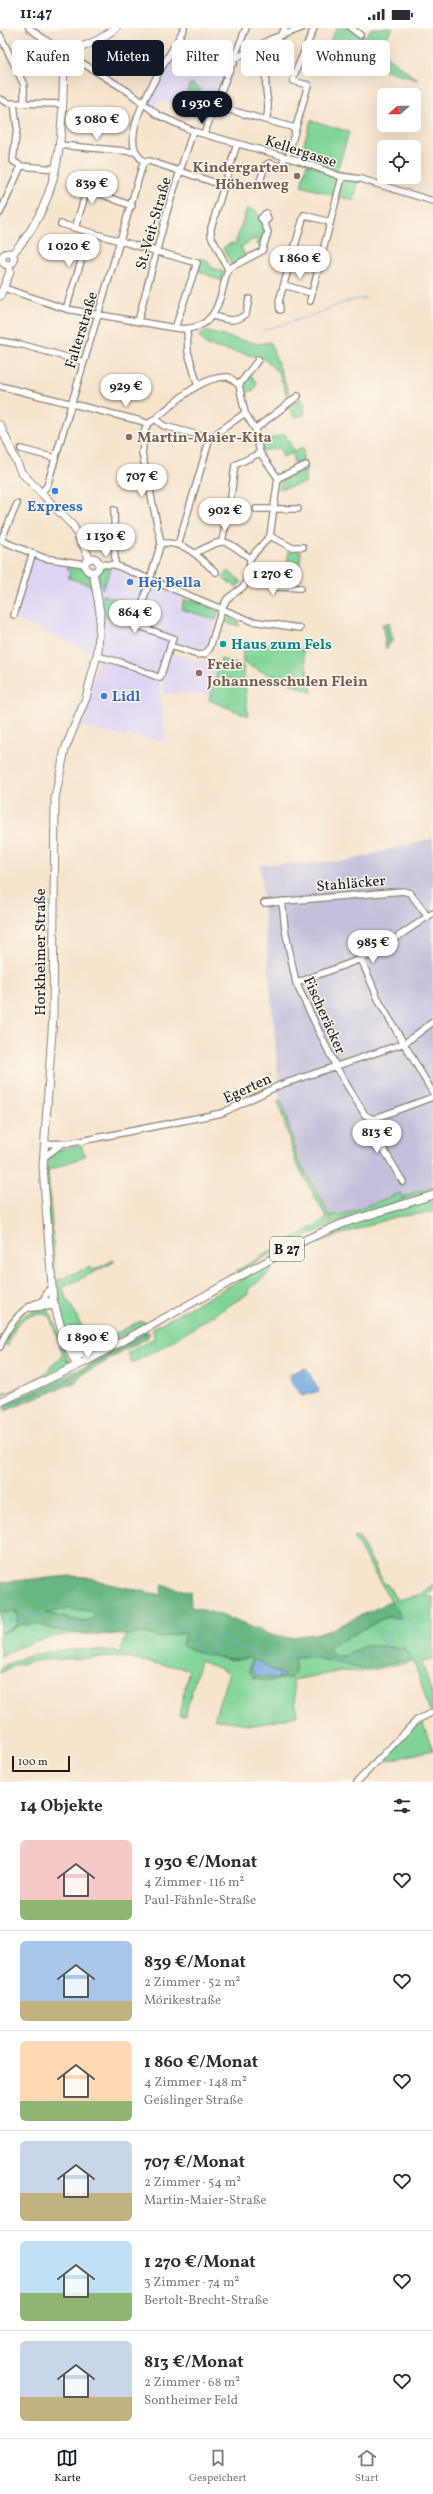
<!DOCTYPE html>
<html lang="de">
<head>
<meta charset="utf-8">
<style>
  :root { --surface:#fff; --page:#f7f7f7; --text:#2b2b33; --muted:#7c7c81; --line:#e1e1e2; --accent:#111827 }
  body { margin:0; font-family:Vollkorn,serif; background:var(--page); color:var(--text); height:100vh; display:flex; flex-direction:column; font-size:15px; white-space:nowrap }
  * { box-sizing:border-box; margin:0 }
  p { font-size:13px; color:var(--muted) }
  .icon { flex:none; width:22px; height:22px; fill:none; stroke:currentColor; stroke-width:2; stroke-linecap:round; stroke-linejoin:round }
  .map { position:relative; height:1754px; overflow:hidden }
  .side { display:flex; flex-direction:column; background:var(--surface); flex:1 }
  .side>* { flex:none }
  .hud { position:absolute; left:12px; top:12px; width:409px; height:36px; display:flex; gap:8px }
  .needle { width:26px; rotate:249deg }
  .fabs { position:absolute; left:377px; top:60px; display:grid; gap:8px }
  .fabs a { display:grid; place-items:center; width:44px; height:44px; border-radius:6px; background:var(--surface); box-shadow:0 4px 16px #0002; font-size:20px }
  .scale { position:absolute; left:12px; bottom:10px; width:58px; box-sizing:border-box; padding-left:4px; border:2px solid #1c1c1c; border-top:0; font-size:11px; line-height:14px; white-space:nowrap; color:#1c1c1c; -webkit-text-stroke:3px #fbf7ec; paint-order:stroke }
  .price { position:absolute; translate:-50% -34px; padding:0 9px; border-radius:14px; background:#fff; color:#222; font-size:13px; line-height:26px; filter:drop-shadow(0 1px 2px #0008) }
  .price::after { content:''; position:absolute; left:50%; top:24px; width:12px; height:9px; margin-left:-6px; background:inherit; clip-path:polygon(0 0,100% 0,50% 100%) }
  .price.selected { background:var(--accent); color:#fff }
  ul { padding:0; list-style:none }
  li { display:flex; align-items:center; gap:12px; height:100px; padding:0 20px }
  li+li { border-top:1px solid var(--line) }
  li span { display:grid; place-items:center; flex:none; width:112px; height:80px; border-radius:6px; color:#555 }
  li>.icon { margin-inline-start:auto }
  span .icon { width:48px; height:48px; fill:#fffc; stroke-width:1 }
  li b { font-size:17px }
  h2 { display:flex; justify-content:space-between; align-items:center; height:48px; padding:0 20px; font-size:17px }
  .tag { padding:0 14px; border-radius:6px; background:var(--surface); box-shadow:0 4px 16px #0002; font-size:14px; line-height:36px }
  .tag.selected { background:var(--accent); color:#fff }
  .status { display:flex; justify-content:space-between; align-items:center; height:28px; padding:0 20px; background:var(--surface); direction:ltr }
  .status svg { height:11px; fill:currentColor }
  .menu { display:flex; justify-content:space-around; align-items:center; height:56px; border-top:1px solid var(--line); background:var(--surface); font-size:11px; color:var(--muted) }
  .menu a { display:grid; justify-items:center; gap:2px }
  .menu .selected { color:var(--accent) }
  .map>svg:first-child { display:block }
</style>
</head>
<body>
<div class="status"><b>11:47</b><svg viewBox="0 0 49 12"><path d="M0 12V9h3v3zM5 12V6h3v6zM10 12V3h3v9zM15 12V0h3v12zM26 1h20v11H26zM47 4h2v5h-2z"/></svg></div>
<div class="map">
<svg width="433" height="1754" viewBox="0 0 433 1754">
  <rect width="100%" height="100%" fill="#fbf7ec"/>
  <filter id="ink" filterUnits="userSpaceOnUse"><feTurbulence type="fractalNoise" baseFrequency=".025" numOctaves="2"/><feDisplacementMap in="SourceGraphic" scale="8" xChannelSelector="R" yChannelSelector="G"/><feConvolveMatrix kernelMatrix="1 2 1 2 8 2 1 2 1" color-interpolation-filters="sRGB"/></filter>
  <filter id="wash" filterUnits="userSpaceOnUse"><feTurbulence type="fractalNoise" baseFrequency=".012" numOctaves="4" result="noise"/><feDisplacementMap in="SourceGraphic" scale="16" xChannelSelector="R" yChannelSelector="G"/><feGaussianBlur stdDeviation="0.9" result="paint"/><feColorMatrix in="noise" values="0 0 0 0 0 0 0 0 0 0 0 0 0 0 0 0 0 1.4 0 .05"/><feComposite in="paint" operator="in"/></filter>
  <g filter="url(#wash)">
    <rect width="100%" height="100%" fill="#f7e4cd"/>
    <!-- built -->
    <path fill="#e0d4f4" d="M193,22L228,37L208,86L183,75L181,78L158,73L155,80L147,75L146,74L171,30L184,38Z
      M28,529L120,542L143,550L183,568L179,580L216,592L206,619L199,623L170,613L159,652L166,714L128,707V709L78,698L99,632L116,634L11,589Z
      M172,622V625L202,634L203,631L220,637L210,669L199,665L163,666V649Z"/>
    <!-- industrial -->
    <path fill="#c4c0db" d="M433,810V1165L334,1196L302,1140L280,1072L260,837L347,833Z"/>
    <!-- green -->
    <path fill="#80d497" stroke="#4e785a" d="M337,0H352L365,9L372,0H393L377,21L418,52L323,26Z
      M191,55L201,61L193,74L184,69Z
      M311,92L349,104L337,143L358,148L350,149L299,131Z
      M307,136L358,153L354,173L301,158Z
      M247,180L256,183L266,202L261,211L264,212L262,217L256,216L257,212L254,211L241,219L246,229L232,238L223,220L231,215L235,216Z
      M201,230L207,232L212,240L224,244L221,253L197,242Z
      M208,304L258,316L270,314L289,365L287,368L279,345L263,330L207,318L199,308L200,305Z
      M250,346L257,355L254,362L244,366L242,357Z
      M300,370L305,376L304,387L294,389L289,379Z
      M285,406L294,424L303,420V434L294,438L292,425L283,429L279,420L262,423L260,414Z
      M302,441H306L305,455L279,461L281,452Z
      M289,523H301L300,541L287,539Z
      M69,536L82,538L93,555L96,583L95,567L89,556L68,550L70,543L67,542Z
      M268,537L278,538L273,557L261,553Z
      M103,538L111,541L102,561L97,544Z
      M228,543L242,554L236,559L223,550Z
      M103,567L138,577L133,594L128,592V595L108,590L103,584Z
      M184,571L190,574L191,571L219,583L216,592L181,581Z
      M224,585L238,593L239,598L221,593Z
      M242,613L303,621L312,665L243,635Z
      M221,631L243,638L248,688L209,672Z
      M278,1073L282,1074L298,1132L322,1172L332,1196L278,1222L236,1245V1243L327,1191L296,1134Z
      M81,1117L85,1128L48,1143L56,1253L90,1239L92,1243L114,1232V1234L62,1260L92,1318L136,1295L143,1293L148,1295L94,1323L81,1324C47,1295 49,1188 46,1143L49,1128L57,1122Z
      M433,1158V1164L404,1172L403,1169Z
      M401,1165L403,1172L334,1195L329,1187H341Z
      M433,1169V1184L394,1189L328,1211L273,1237L269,1245L249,1261V1265L162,1320L132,1335L128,1325L154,1310L153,1300L325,1205Z
      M234,1245L235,1246L150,1294L149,1293Z
      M41,1281L48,1282C56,1293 61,1316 68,1330L67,1333L70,1331L69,1336L0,1369V1358L4,1366C19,1360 35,1353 49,1343L50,1338L63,1328L51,1292L45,1286C23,1285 14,1298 8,1318L4,1316C11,1297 20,1285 41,1281Z
      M145,1303L146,1305L71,1349L6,1377L0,1382V1378L88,1337Z
      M358,1508L385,1557L387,1556L397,1572L419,1567L433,1556V1563L425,1568L433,1569V1631L422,1634L433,1670V1683L430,1684L414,1633L362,1644L342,1643L293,1652L297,1687L256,1697L214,1691L229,1644L200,1633L185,1688L179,1687L189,1641L119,1629L40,1632L16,1637L0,1645V1640C39,1619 77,1620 120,1624L127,1607L144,1605L159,1609L185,1605L229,1632L252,1630L249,1643L254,1650L268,1653L289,1650L293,1630L308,1628L363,1641L411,1631L405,1620L366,1617L345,1628H333L329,1619L386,1589L401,1590L354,1510Z
      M69,1581L91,1583L95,1589L84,1594L44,1585Z
      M17,1583V1597L0,1605V1585Z
      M22,1596H36L55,1602L87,1606C55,1606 27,1613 0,1629V1606Z
      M422,1693L433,1722L378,1735L415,1698Z"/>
    <!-- forest -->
    <path fill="#68b680" stroke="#42694e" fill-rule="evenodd" d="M389,595L393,612L386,621L382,596Z
      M145,1303L150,1305L147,1310L82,1347L78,1353L5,1383L6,1377L71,1349L146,1305Z
      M71,1548L87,1549L109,1556L160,1567L162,1557L190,1564L191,1579L218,1586L271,1607L287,1610L325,1604L390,1574L397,1581L401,1590L386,1589L329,1619L333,1628H345L366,1617L405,1620L411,1631L363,1641L308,1628L294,1630L296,1642L289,1650L268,1653L254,1650L249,1643L252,1630C223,1632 208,1629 182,1617L185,1605L159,1609L144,1605L127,1607L87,1606L55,1602L36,1596H22L0,1606L17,1597V1584L0,1585V1554ZM69,1581L91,1583L95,1589L84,1594L45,1585Z"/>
    <!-- water -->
    <path fill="#6eaadf" stroke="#45637e" d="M306,1340L319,1363L302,1368L292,1356L289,1346Z
      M254,1632L263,1635L270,1641L284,1647V1650H279V1647L278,1650L256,1648L251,1641Z"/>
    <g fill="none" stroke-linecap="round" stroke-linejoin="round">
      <!-- stream -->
      <path stroke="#6eaadf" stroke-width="1" d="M263,302L305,290L348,273L366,270
        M0,1597L29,1586L45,1591L59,1599L100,1597L121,1589L132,1598L163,1593L186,1601L202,1626H209L214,1606H219C236,1626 260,1619 273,1637C280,1637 283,1630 289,1627C299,1622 326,1631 337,1635L365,1625L385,1624L388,1622L377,1606L381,1603L390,1605L392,1597L400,1589C417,1591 418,1609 433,1614"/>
    </g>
  </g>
  <g filter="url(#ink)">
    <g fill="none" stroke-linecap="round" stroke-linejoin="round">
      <!-- minor casing -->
      <g stroke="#8a8074" stroke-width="8">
        <path id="minor" d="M29,0L61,23
          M351,0L360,7
          M0,7L24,57V75
          M177,15L234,35
          M71,28L129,64L158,87L193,103L300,133L339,148L361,151L433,173
          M236,30L271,11L302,0
          M0,71L9,75L63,76
          M14,75L17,99L13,133L21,138L56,141
          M215,78L295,100
          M266,92C270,80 267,72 266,61C264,33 270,22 285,0
          M204,106L246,0
          M59,117L136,124
          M289,124L308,57L293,53L295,45L314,0
          M144,134L149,133L225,158
          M258,159L265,138L269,135L279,138L283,136L284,129
          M88,161L132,178
          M0,185L21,138
          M61,196L197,235L175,300
          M75,200L91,149
          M228,241L262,223L268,204L264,194L268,191L266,185L261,190L264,194
          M284,257L311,265
          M4,260L66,281L175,300C217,306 219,272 228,241L211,208V200L237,116
          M310,273L342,149
          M66,281L90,205
          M280,282L279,273L304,187L330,194
          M213,288C227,292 235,295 246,286L249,271
          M138,293L168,180L193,103
          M187,302L188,324L198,358
          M0,313L23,317L84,334
          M239,357L258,332
          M0,358L141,393L148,396L155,391L164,398L210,410L245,385
          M155,391C175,375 201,347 229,349L239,357L245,385L255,401L260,425L278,450L270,508L250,530L249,550L244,558L227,571L222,580L210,620L205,626L198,627L170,618
          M255,401L298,368
          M21,421L55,430
          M278,450L306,437
          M41,465L47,458L142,139L144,134C140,130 135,124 134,118C128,85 170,30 184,0
          M256,481H298
          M114,482L115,537
          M270,508L291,519H303
          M0,512L44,530L85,536
          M1,512L17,476
          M222,513L230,476L235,437L260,425
          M161,515C189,514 197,529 216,544
          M178,517L210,410
          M197,524C227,509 223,511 250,530
          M99,536L115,537L251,593L300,600
          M249,550L275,559L300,560
          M14,587L32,527
          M97,628L120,634L160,650L173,610L136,597L161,515L142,425L145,402L148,396
          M282,873L285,901L296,955L336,1039L365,1087L373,1091L433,1069
          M264,875L403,863L410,865L428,889
          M361,931L380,975L433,1065
          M296,955L369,928L433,885
          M373,1091L374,1105L403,1154
          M44,1116L71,1115L222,1085L280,1057L405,1015L433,994
          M43,1130L60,1117
          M42,1274L51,1258
          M31,1280L55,1278
          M0,1319C7,1299 24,1273 49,1273L55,1278
          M357,1754L417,1692L433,1684"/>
      </g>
      <!-- major casing -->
      <g stroke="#8a8074" stroke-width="9">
        <path id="major" d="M71,24L100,11L116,0
          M64,32L60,27L61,23L67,21L71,24
          M2 231a6 6 0 1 1 12 0a6 6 0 1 1-12 0Z
          M12,226C64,171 62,102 64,32
          M0,268L10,244L9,237
          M0,397L21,444L73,498L90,531
          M85 537a7 7 0 1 1 14 0a7 7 0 1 1-14 0Z
          M66,1315L77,1338
          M76,1324L84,1327L97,1326
          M77,1338L78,1328L61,1300L53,1271L43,1139L53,988L55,770L65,721L86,670L98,623L100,584L93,544
          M0,1374L87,1333L307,1211L344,1195L433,1167"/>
      </g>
      <!-- minor -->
      <use href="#minor" stroke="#fff" stroke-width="5.5"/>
      <!-- major -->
      <use href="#major" stroke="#fff" stroke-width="7"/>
    </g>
  </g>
  <!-- markers -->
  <g fill="#8d6e63" stroke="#fbf7ec" stroke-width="1.5">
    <circle cx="297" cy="148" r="4"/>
    <circle cx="129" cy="409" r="4"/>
    <circle cx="199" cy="645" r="4"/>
  </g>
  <g fill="#3f7fe0" stroke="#fbf7ec" stroke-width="1.5">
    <circle cx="55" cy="463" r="4"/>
    <circle cx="130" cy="554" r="4"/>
    <circle cx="104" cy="668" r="4"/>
  </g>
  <circle fill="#0f9aa8" stroke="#fbf7ec" stroke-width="1.5" cx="223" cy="616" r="4"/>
  <g text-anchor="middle" stroke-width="3" stroke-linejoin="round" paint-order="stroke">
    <!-- shield labels -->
    <rect fill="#fbf7ec" stroke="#5f5e5a" stroke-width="1" x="270" y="1209" width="34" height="24" rx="3"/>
    <g font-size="14" font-weight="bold" fill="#1c1c1c">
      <text x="287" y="1226">B 27</text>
    </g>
    <!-- street labels -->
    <g font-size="15" fill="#1c1c1c" stroke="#fbf7ec">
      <text transform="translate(301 123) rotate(18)" y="5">Kellergasse</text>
      <text transform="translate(153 195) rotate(-74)" y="5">St.-Veit-Straße</text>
      <text transform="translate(81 302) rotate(-73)" y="5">Falterstraße</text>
      <text transform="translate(351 855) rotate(-5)" y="5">Stahläcker</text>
      <text transform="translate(40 924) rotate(-90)" y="5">Horkheimer Straße</text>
      <text transform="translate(325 987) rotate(66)" y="5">Fischeräcker</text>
      <text transform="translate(247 1060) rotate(-25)" y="5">Egerten</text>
    </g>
    <!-- education labels -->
    <g font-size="15" font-weight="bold" fill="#785e54" stroke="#fbf7ec" text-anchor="start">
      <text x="289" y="144" text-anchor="end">Kindergarten<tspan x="289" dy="17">Höhenweg</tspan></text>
      <text x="137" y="414">Martin-Maier-Kita</text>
      <text x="207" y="641">Freie<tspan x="207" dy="17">Johannesschulen Flein</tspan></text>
    </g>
    <!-- shop labels -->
    <g font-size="15" font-weight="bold" fill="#366cbe" stroke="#fbf7ec" text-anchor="start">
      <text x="55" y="483" text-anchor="middle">Express</text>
      <text x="138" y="559">Hej Bella</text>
      <text x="112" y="673">Lidl</text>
    </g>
    <!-- culture labels -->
    <g font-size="15" font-weight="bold" fill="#0d838f" stroke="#fbf7ec" text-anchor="start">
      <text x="231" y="621">Haus zum Fels</text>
    </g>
  </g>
</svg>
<div class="fabs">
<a><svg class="needle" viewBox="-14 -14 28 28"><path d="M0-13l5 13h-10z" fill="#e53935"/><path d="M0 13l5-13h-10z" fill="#7c7c81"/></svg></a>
<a><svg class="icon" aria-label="locate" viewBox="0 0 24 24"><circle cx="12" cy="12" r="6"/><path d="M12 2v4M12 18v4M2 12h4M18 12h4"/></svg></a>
</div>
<div class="scale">100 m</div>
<b class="price selected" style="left:202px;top:97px">1 930 €</b>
<b class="price" style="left:97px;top:113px">3 080 €</b>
<b class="price" style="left:92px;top:177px">839 €</b>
<b class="price" style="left:69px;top:240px">1 020 €</b>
<b class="price" style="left:300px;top:252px">1 860 €</b>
<b class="price" style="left:126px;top:380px">929 €</b>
<b class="price" style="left:142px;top:470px">707 €</b>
<b class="price" style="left:225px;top:504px">902 €</b>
<b class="price" style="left:106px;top:530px">1 130 €</b>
<b class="price" style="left:273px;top:568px">1 270 €</b>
<b class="price" style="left:135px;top:606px">864 €</b>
<b class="price" style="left:373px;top:936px">985 €</b>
<b class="price" style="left:377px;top:1126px">813 €</b>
<b class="price" style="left:88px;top:1331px">1 890 €</b>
<div class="hud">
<a class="tag">Kaufen</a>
<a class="tag selected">Mieten</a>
<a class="tag">Filter</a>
<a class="tag">Neu</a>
<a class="tag">Wohnung</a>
</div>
</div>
<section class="side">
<h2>14 Objekte<svg class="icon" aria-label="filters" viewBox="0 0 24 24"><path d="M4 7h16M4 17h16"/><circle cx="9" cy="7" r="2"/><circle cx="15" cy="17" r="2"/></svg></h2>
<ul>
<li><span style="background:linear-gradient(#f6c9c9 75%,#8fb573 0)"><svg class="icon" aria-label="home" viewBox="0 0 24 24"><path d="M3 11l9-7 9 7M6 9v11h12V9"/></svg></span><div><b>1 930 €/Monat</b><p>4 Zimmer · 116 m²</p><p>Paul-Fähnle-Straße</p></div><svg class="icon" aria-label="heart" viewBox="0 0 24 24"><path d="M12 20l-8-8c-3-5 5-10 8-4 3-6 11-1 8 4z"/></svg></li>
<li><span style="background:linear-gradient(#a9c7e8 75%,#c2b280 0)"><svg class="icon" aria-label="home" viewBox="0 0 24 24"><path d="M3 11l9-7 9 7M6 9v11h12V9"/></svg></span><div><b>839 €/Monat</b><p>2 Zimmer · 52 m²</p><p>Mörikestraße</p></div><svg class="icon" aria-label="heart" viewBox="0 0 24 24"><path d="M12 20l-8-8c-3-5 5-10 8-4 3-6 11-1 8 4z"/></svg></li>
<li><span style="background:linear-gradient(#ffd9b3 75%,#8fb573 0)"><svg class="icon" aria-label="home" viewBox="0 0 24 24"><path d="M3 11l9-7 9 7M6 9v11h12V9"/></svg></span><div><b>1 860 €/Monat</b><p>4 Zimmer · 148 m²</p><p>Geislinger Straße</p></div><svg class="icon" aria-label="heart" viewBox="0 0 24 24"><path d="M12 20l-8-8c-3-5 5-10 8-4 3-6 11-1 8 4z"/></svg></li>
<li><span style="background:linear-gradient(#c9d6e8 65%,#c2b280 0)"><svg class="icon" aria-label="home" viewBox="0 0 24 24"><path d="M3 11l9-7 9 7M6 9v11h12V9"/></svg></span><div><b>707 €/Monat</b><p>2 Zimmer · 54 m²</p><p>Martin-Maier-Straße</p></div><svg class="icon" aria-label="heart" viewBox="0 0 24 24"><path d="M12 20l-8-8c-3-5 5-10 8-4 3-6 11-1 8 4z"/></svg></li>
<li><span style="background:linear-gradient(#bfe0f5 65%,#8fb573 0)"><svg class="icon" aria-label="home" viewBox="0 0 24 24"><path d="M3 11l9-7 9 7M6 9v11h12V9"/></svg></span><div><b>1 270 €/Monat</b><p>3 Zimmer · 74 m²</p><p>Bertolt-Brecht-Straße</p></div><svg class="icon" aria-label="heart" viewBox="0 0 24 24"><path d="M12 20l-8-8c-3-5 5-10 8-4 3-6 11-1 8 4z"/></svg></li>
<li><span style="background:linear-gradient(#c9d6e8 70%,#c2b280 0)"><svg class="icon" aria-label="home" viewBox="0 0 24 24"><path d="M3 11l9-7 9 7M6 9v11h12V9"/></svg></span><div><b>813 €/Monat</b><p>2 Zimmer · 68 m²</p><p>Sontheimer Feld</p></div><svg class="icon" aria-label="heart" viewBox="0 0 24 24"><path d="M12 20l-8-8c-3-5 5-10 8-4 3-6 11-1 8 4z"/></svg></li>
</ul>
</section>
<nav class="menu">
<a class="selected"><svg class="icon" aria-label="map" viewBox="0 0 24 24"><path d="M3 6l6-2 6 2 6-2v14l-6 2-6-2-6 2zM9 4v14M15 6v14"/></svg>Karte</a>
<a><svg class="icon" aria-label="saved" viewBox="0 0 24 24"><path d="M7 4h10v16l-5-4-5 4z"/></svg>Gespeichert</a>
<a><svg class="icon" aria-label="home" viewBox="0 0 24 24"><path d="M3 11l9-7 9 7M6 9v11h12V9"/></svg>Start</a>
</nav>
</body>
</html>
